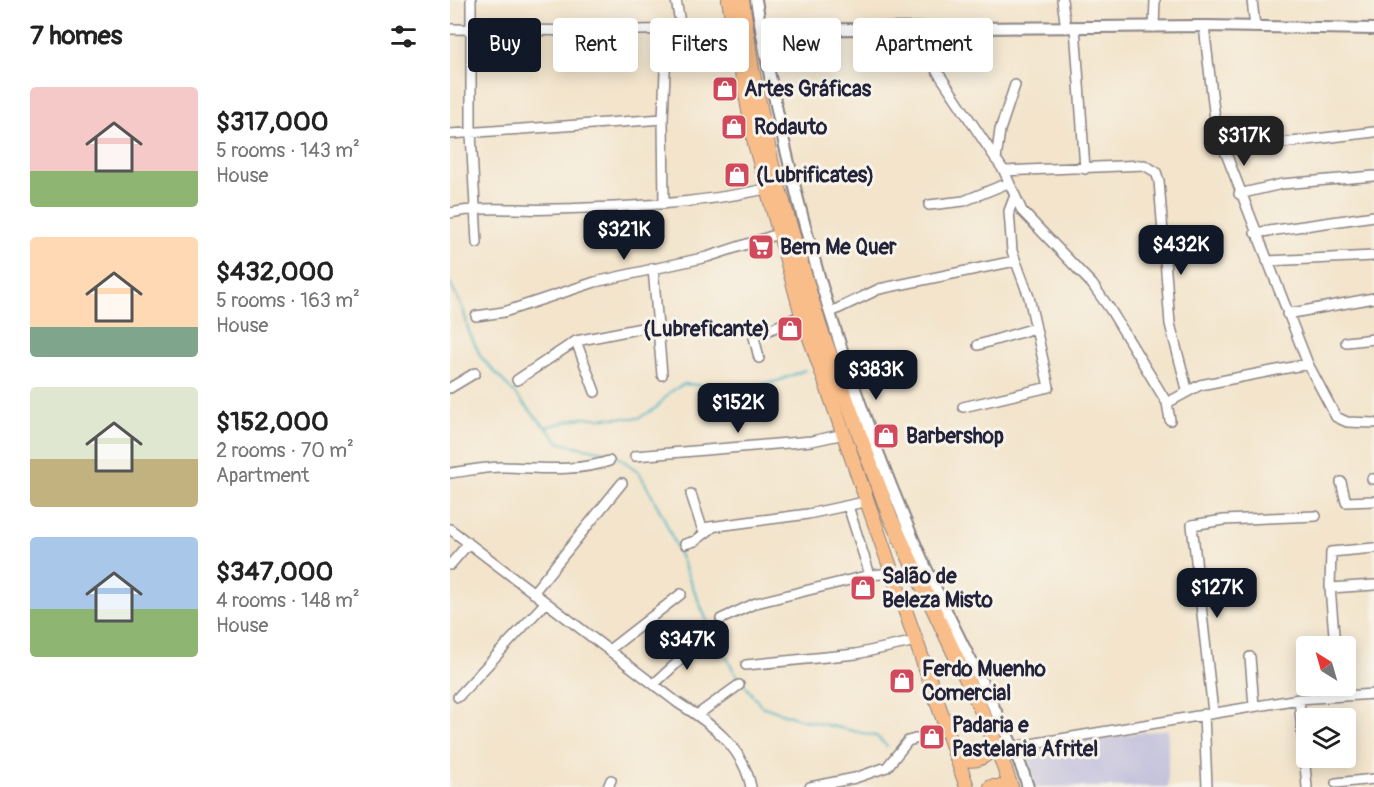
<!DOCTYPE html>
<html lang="en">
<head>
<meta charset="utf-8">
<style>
  :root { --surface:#fff; --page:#f6f6f6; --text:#222; --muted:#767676; --accent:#111827 }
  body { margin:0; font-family:Pangolin,sans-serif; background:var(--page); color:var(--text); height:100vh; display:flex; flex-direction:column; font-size:22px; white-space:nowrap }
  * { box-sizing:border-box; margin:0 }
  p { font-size:20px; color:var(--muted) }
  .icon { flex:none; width:33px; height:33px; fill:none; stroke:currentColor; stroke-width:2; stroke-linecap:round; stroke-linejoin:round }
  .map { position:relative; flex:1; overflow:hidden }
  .sheet { display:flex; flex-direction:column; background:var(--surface); width:450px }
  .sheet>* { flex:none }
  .hud { position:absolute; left:18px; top:18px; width:570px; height:54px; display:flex; gap:12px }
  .needle { width:39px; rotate:323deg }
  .fabs { position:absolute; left:846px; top:636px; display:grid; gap:12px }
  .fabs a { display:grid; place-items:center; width:60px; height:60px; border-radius:6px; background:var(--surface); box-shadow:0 3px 15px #0003; font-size:30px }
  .price { position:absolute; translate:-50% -51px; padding:0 14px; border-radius:12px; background:var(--accent); color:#fff; font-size:20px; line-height:39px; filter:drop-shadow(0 2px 3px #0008) }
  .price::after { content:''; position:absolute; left:50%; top:36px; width:18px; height:14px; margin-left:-9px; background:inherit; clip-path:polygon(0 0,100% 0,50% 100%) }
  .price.selected { background:#222; color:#fff }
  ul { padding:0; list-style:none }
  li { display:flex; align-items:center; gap:18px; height:150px; padding:0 30px }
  li span { display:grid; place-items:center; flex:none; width:168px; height:120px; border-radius:6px; color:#555 }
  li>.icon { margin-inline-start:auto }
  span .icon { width:72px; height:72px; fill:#fffc; stroke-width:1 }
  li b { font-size:26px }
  h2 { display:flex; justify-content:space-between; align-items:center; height:72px; padding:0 30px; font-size:26px }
  .pill { padding:0 21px; border-radius:6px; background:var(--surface); box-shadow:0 3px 15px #0003; font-size:21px; line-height:54px }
  .pill.selected { background:var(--accent); color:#fff }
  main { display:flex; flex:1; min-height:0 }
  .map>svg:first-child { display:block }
</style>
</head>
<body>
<main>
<section class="sheet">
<h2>7 homes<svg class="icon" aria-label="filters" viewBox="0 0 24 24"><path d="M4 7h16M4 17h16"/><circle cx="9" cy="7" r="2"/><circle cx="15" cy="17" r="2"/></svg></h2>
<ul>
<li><span style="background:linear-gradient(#f6c9c9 70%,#8fb573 0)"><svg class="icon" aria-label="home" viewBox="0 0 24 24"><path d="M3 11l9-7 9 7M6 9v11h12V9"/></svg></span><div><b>$317,000</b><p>5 rooms · 143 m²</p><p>House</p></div></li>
<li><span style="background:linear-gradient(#ffd9b3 75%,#7fa58c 0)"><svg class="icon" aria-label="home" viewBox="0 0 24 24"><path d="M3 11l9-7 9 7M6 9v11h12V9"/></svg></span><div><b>$432,000</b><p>5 rooms · 163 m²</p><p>House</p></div></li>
<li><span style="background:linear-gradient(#dfe7d0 60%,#c2b280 0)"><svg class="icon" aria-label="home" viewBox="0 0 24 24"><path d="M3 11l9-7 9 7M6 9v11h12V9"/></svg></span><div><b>$152,000</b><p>2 rooms · 70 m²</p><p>Apartment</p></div></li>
<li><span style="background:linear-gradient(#a9c7e8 60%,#8fb573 0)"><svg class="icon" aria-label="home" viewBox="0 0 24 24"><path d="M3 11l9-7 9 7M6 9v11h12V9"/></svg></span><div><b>$347,000</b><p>4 rooms · 148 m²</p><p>House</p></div></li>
</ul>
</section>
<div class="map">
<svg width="924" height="787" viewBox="0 0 924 787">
  <rect width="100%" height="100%" fill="#f7f3e8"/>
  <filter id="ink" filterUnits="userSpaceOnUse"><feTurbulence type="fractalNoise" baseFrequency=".0167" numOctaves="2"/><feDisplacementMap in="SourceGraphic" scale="12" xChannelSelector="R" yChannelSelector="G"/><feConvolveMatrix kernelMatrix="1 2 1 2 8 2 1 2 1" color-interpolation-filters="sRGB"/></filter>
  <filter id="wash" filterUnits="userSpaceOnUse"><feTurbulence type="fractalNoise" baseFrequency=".008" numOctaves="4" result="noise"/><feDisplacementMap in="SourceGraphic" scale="24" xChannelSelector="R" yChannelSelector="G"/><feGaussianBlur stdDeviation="1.35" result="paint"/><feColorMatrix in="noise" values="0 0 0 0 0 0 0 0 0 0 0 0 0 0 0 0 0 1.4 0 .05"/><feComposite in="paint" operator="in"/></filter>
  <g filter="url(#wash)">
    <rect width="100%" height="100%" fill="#f3e4cb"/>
    <!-- industrial -->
    <path fill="#c3c1dc" d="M718,729V787H585L576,748Z"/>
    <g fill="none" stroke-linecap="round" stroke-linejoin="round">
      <!-- stream -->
      <path stroke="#43b0c1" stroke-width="2" d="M0,283L13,309L19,332L31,357L110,443L164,454L189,472L214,518L257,621L284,671L311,706L349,719L426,736L437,746
        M96,427L130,418H189L206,408L220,392L234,384L293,388L328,381L355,370"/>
    </g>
  </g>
  <g filter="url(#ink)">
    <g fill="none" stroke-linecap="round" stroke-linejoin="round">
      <!-- minor casing -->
      <g stroke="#8a8383" stroke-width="12">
        <path id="minor" d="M21,0V133L27,243
          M226,0L231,28
          M612,0L616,28
          M802,0L805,27
          M754,26L766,128L858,364L886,417L897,422L924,423
          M625,27L635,169
          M704,27L705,0
          M0,29L141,31L284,28
          M470,29L477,56L554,171L572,211L642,284L660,309L717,403L720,420
          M0,134L213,119
          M774,150L924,132
          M546,160L550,130L565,85
          M554,171L694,165L706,172L709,181L720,324L737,389
          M789,194L832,184L924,176
          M214,204L213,119L217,27
          M479,205L514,201L558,183
          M0,213C35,205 69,211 105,209C178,207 246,204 316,189
          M805,233L924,216
          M817,261L924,256
          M203,268L212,375
          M381,312L429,289L565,261
          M837,314L924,298
          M26,316L54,312L145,282L257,257L328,234
          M126,341L145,392
          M896,342L924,339
          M528,345L585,328
          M309,358L304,337L352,315
          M67,380L126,341L207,325
          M0,388L25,373
          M717,403L750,385L858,364
          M513,407L599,387L579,297L562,251L559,211L564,198
          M185,456L362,441L394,434
          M0,473C18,471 38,466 56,467C90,468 127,472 159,461
          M922,479H924
          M891,482L896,502L924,501
          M241,494L252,528L358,514L419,501
          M398,506L420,575
          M0,529L228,703C261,723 293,747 301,787
          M235,544L245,541L262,528
          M0,565L18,544
          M880,588L924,585
          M83,593L172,483
          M271,619L306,603L420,575L444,573
          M885,646L880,588L881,552L924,548
          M159,650L231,594
          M800,657L804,706
          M296,665L406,654L466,641
          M204,684L253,639
          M8,697L96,602
          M849,699L857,787
          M763,712L742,525L774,520L866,516
          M754,714L757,787
          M247,715L289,685
          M563,747L849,699L924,694
          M886,783L924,779
          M158,787L161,780
          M360,787L405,778L437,767L458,741L497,730"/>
      </g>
      <!-- tertiary casing -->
      <g stroke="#8a8383" stroke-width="14">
        <path id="tertiary" d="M306,0C336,181 387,358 458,527C481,583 509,637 536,691C551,723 568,753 578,787
          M311,30L754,26L924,29"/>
      </g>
      <!-- primary casing -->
      <g stroke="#8a8383" stroke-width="16">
        <path id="primary" d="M279,0L305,144L352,315L517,787
          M292,0L302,69L322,165L370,328L440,517L542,733L561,787
          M504,751C515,761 526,763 538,753L542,735
          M541,787H550"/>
      </g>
      <!-- minor -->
      <use href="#minor" stroke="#fff" stroke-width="9"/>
      <!-- tertiary -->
      <use href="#tertiary" stroke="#fff" stroke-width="10"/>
      <!-- primary -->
      <use href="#primary" stroke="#f8bd89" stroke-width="14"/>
    </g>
  </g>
  <!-- icons -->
  <defs>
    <g id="shop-square" transform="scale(1.35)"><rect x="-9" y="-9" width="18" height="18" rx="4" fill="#d1495b" stroke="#f7f3e8"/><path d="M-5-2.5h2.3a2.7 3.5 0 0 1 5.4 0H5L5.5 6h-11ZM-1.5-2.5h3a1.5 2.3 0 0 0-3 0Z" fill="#fff"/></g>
    <g id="supermarket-square" transform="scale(1.35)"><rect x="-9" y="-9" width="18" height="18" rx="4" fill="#d1495b" stroke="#f7f3e8"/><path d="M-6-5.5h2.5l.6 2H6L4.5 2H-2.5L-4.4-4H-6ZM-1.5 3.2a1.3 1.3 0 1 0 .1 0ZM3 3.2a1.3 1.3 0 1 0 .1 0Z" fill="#fff"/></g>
  </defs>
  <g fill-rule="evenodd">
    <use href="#shop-square" x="275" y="89"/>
    <use href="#shop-square" x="284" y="127"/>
    <use href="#shop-square" x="287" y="175"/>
    <use href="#supermarket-square" x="311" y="247"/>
    <use href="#shop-square" x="340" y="329"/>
    <use href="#shop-square" x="436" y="436"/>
    <use href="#shop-square" x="413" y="588"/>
    <use href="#shop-square" x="452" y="681"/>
    <use href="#shop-square" x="482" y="737"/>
  </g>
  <g text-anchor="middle" stroke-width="6" stroke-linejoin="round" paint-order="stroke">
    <!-- poi labels -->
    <g font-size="21" font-weight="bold" fill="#22223b" stroke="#f7f3e8" text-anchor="start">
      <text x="294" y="96">Artes Gráficas</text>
      <text x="304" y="134">Rodauto</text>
      <text x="306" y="182">(Lubrificates)</text>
      <text x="330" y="254">Bem Me Quer</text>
      <text x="320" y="336" text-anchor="end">(Lubreficante)</text>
      <text x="456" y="443">Barbershop</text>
      <text x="432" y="583">Salão de<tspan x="432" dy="24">Beleza Misto</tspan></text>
      <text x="472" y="676">Ferdo Muenho<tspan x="472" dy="24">Comercial</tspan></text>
      <text x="502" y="732">Padaria e<tspan x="502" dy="24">Pastelaria Afritel</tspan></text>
    </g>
  </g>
</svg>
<div class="fabs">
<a><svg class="needle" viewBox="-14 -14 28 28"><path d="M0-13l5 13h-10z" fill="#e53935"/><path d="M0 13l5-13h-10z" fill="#767676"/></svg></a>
<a><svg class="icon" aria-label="layers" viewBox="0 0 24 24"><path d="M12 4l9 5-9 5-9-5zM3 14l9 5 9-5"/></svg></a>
</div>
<b class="price selected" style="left:794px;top:167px">$317K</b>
<b class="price" style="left:174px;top:261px">$321K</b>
<b class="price" style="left:731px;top:276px">$432K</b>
<b class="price" style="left:426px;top:401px">$383K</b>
<b class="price" style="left:288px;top:434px">$152K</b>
<b class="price" style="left:767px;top:619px">$127K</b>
<b class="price" style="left:237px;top:671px">$347K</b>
<div class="hud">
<a class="pill selected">Buy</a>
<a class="pill">Rent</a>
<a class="pill">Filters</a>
<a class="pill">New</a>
<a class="pill">Apartment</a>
</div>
</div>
</main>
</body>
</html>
